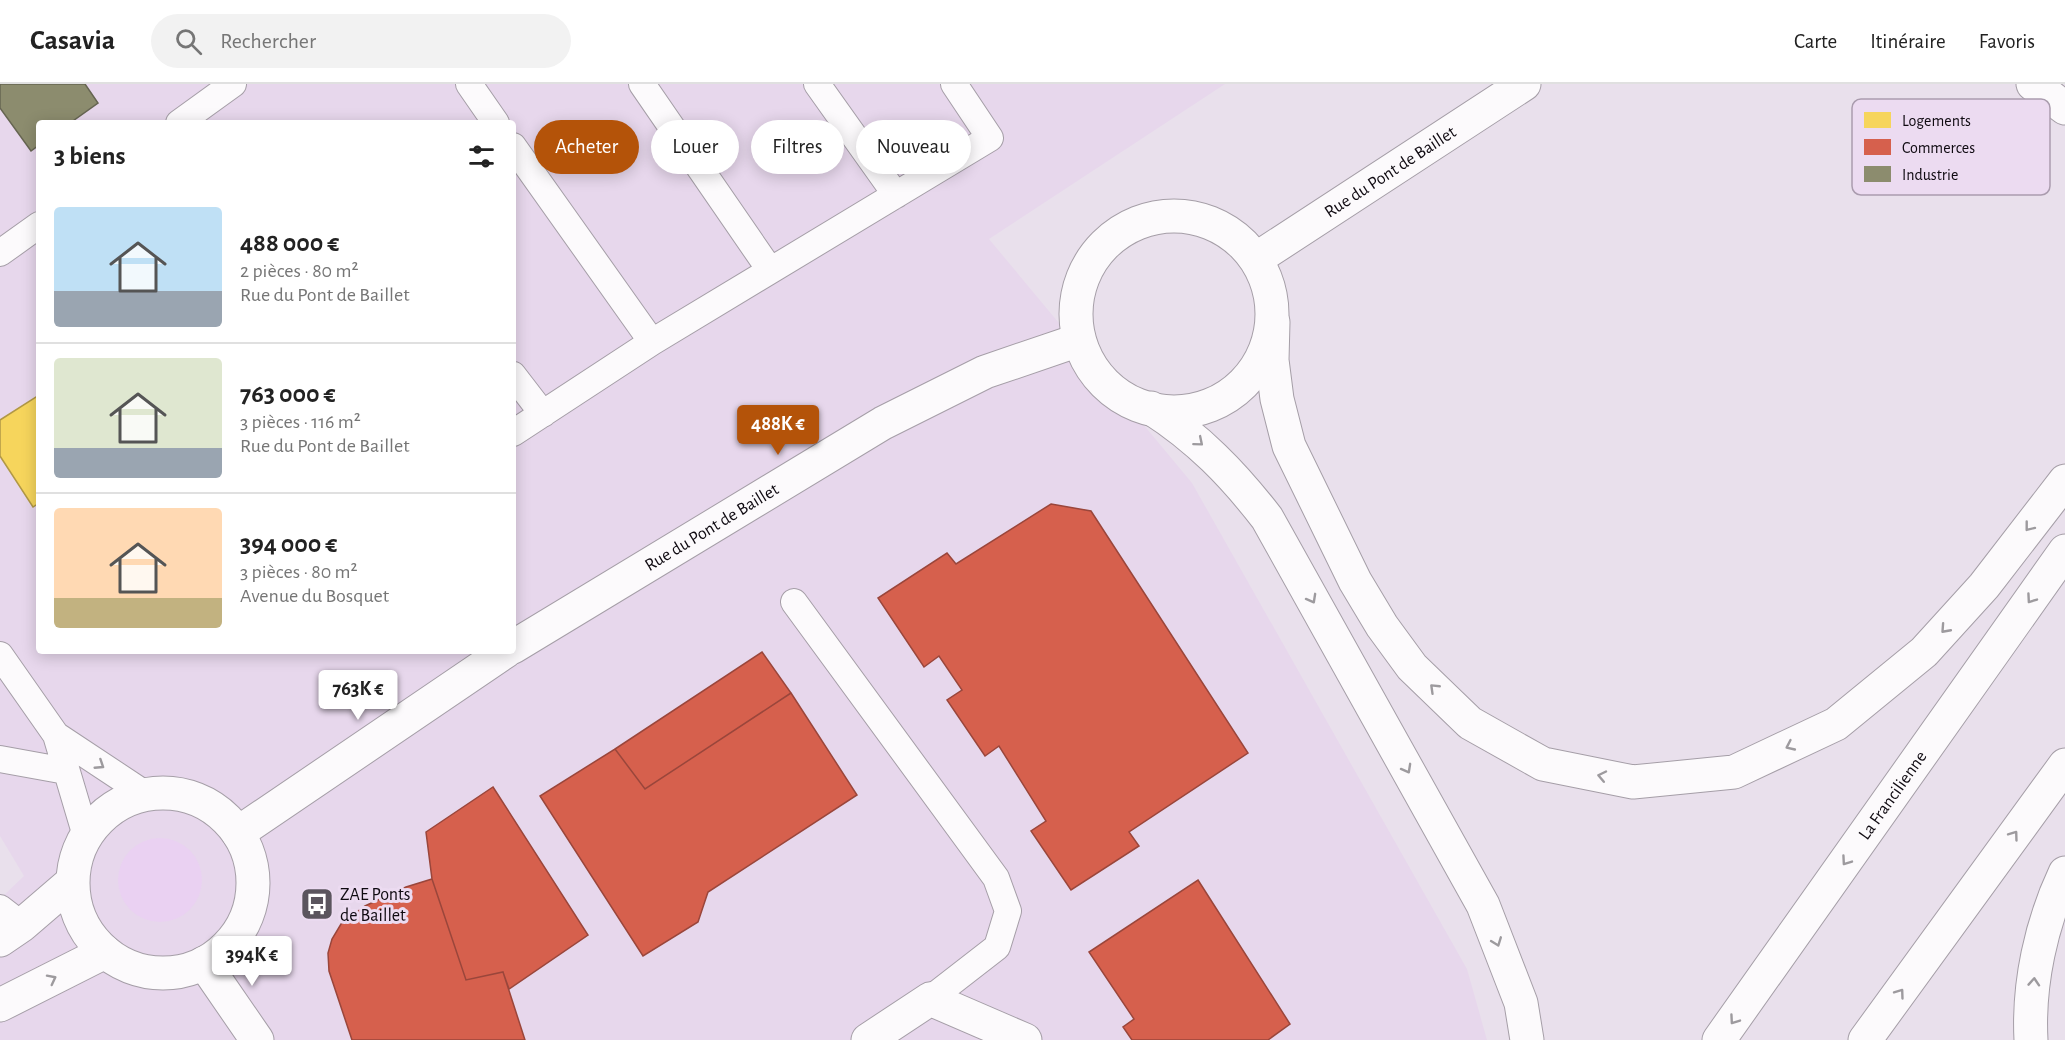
<!DOCTYPE html>
<html lang="fr">
<head>
<meta charset="utf-8">
<style>
  :root { --surface:#fff; --page:#f2f2f2; --text:#222; --muted:#767676; --line:#e0e0e0; --accent:#b45309 }
  body { margin:0; font-family:"Alegreya Sans",sans-serif; background:var(--page); color:var(--text); height:100vh; display:flex; flex-direction:column; font-size:22px; white-space:nowrap }
  * { box-sizing:border-box; margin:0 }
  p { font-size:20px; color:var(--muted) }
  .icon { flex:none; width:33px; height:33px; fill:none; stroke:currentColor; stroke-width:2; stroke-linecap:round; stroke-linejoin:round }
  .map { position:relative; flex:1; overflow:hidden }
  .details { position:absolute; left:36px; top:36px; width:480px; height:534px; display:flex; flex-direction:column; background:var(--surface); border-radius:6px; box-shadow:0 3px 15px #0003 }
  .details>* { flex:none }
  .guide { position:absolute; left:534px; top:36px; width:570px; height:54px; display:flex; gap:12px }
  .price { position:absolute; translate:-50% -51px; padding:0 14px; border-radius:6px; background:#fff; color:#222; font-size:20px; line-height:39px; filter:drop-shadow(0 2px 3px #0008) }
  .price::after { content:''; position:absolute; left:50%; top:36px; width:18px; height:14px; margin-left:-9px; background:inherit; clip-path:polygon(0 0,100% 0,50% 100%) }
  .price.active { background:var(--accent); color:#fff }
  ul { padding:0; list-style:none }
  li { display:flex; align-items:center; gap:18px; height:150px; padding:0 18px }
  li+li { border-top:2px solid var(--line) }
  li span { display:grid; place-items:center; flex:none; width:168px; height:120px; border-radius:6px; color:#555 }
  li>.icon { margin-inline-start:auto }
  span .icon { width:72px; height:72px; fill:#fffc; stroke-width:1 }
  li b { font-size:26px }
  h2 { display:flex; justify-content:space-between; align-items:center; height:72px; padding:0 18px; font-size:26px }
  .chip { padding:0 21px; border-radius:27px; background:var(--surface); box-shadow:0 3px 15px #0003; font-size:21px; line-height:54px }
  .chip.active { background:var(--accent); color:#fff }
  header { display:flex; align-items:center; gap:36px; box-sizing:border-box; height:84px; padding:0 30px; background:var(--surface); border-bottom:2px solid var(--line) }
  header strong { font-size:28px }
  nav { display:flex; gap:33px; margin-inline-start:auto; font-size:21px }
  .search { width:420px; height:54px; background:var(--page); display:flex; align-items:center; gap:15px; box-sizing:border-box; padding:0 21px; border-radius:33px; color:var(--muted); font-size:22px }
  .map>svg:first-child { display:block }
</style>
</head>
<body>
<header>
<strong>Casavia</strong>
<div class="search"><svg class="icon" aria-label="search" viewBox="0 0 24 24"><circle cx="10" cy="10" r="6"/><path d="M15 15l6 6"/></svg>Rechercher</div>
<nav><a>Carte</a><a>Itinéraire</a><a>Favoris</a></nav>
</header>
<div class="map">
<svg width="2065" height="956" viewBox="0 0 2065 956">
  <rect width="100%" height="100%" fill="#e9e0ec"/>
  <!-- built -->
  <path fill="#e7d7ec" fill-rule="evenodd" d="M0,0H1225L989,155L1192,399L1467,885L1487,956H0V815L24,792L0,752ZM39,39H513V567H39Z"/>
  <!-- green -->
  <path fill="#ead1f2" d="M118 796a42 42 0 1 1 84 0a42 42 0 1 1-84 0Z"/>
  <!-- homes -->
  <path fill="#f6d55c" stroke="#b19846" stroke-width="1.5" d="M39,311V419L33,423L0,372V336Z"/>
  <!-- shops -->
  <path fill="#d6604d" stroke="#9a463b" stroke-width="1.5" d="M1051,420L1091,427L1248,669L1129,748L1139,762L1071,806L1031,747L1046,737L999,662L985,672L947,616L962,606L939,572L924,583L878,514L947,469L956,480Z
    M762,568L791,609L645,705L615,665Z
    M791,609L857,711L708,808L698,838L643,872L540,712L615,665L645,705Z
    M493,703L588,851L509,905L503,888L466,896L432,795L426,748Z
    M432,795L466,896L503,888L525,956H352L329,887L328,869L332,855L341,840L365,822L406,803Z
    M1198,796L1290,940L1268,956H1132L1123,943L1134,935L1089,868Z"/>
  <!-- industry -->
  <path fill="#8c8c6e" stroke="#666552" stroke-width="1.5" d="M0,0H85L98,19L70,39H39V61L31,67L0,24Z"/>
  <g fill="none" stroke-linecap="round" stroke-linejoin="round">
    <!-- service casing -->
    <g stroke="#a59ea7" stroke-width="28">
      <path id="service" d="M469,0L496,39
        M642,0L770,186
        M817,0L896,111
        M179,39L233,0
        M513,62L652,258L990,54L954,0
        M0,169L39,141
        M513,291L543,330
        M513,349L652,258
        M794,518L996,794L1008,827L997,863L930,915
        M0,571L56,651L86,752
        M56,651L145,710
        M0,675L66,687
        M0,824L22,841"/>
    </g>
    <!-- minor casing -->
    <g stroke="#a59ea7" stroke-width="35">
      <path id="minor" d="M204,879L257,956
        M868,956L930,915L1025,956"/>
    </g>
    <!-- tertiary casing -->
    <g stroke="#a59ea7" stroke-width="35">
      <g id="tertiary">
        <path id="s1" d="M513,563L883,339L985,288L1079,256"/>
        <circle cx="163" cy="799" r="90"/>
        <path d="M238,749L506,567"/>
        <path d="M0,856L22,841L72,798"/>
        <path d="M0,921L105,868"/>
      </g>
    </g>
    <!-- primary casing -->
    <g stroke="#a59ea7" stroke-width="35">
      <g id="primary">
        <path d="M2033,0L2065,24"/>
        <circle cx="1174" cy="230" r="98"/>
        <path id="s2" d="M1256,175L1524,0"/>
      </g>
    </g>
    <!-- trunk casing -->
    <g stroke="#a59ea7" stroke-width="35">
      <g id="trunk">
        <path d="M1273,238L1272,276L1277,315L1289,362L1355,497L1382,542L1412,583L1470,639L1543,680L1633,698L1734,688L1836,640L1924,568L1984,502L2065,397"/>
        <path d="M1151,324C1198,354 1233,390 1267,434L1483,821L1521,919L1527,956"/>
        <path id="s3" d="M1719,956L2065,467"/>
        <path d="M1865,956L2065,681"/>
        <path d="M2031,956C2028,900 2041,840 2065,789"/>
      </g>
    </g>
    <!-- service -->
    <use href="#service" stroke="#fcfafc" stroke-width="26"/>
    <!-- minor -->
    <use href="#minor" stroke="#fcfafc" stroke-width="33"/>
    <!-- tertiary -->
    <use href="#tertiary" stroke="#fcfafc" stroke-width="33"/>
    <!-- primary -->
    <use href="#primary" stroke="#fcfafc" stroke-width="33"/>
    <!-- trunk -->
    <use href="#trunk" stroke="#fcfafc" stroke-width="33"/>
  </g>
  <!-- one-way arrows -->
  <defs><path id="oneway-chevron" d="M-2-3.5L2.5 0L-2 3.5" fill="none" stroke-width="1.6" stroke-linecap="round" stroke-linejoin="round" transform="scale(1.5)"/></defs>
  <g stroke="#9d9a9e">
    <use href="#oneway-chevron" transform="translate(1199 358) rotate(40)"/>
    <use href="#oneway-chevron" transform="translate(2029 443) rotate(128)"/>
    <use href="#oneway-chevron" transform="translate(1312 515) rotate(61)"/>
    <use href="#oneway-chevron" transform="translate(2031 515) rotate(125)"/>
    <use href="#oneway-chevron" transform="translate(1945 545) rotate(132)"/>
    <use href="#oneway-chevron" transform="translate(1434 604) rotate(-136)"/>
    <use href="#oneway-chevron" transform="translate(1790 662) rotate(155)"/>
    <use href="#oneway-chevron" transform="translate(100 681) rotate(33)"/>
    <use href="#oneway-chevron" transform="translate(1407 685) rotate(61)"/>
    <use href="#oneway-chevron" transform="translate(1602 692) rotate(-168)"/>
    <use href="#oneway-chevron" transform="translate(2014 751) rotate(-54)"/>
    <use href="#oneway-chevron" transform="translate(1846 777) rotate(125)"/>
    <use href="#oneway-chevron" transform="translate(1497 858) rotate(69)"/>
    <use href="#oneway-chevron" transform="translate(52 895) rotate(-27)"/>
    <use href="#oneway-chevron" transform="translate(2034 898) rotate(-86)"/>
    <use href="#oneway-chevron" transform="translate(1900 909) rotate(-54)"/>
    <use href="#oneway-chevron" transform="translate(1734 936) rotate(125)"/>
  </g>
  <!-- icons -->
  <defs>
    <g id="bus-square" transform="scale(1.725)"><rect x="-9" y="-9" width="18" height="18" rx="4" fill="#5b555e" stroke="#ecdbf1"/><path d="M-5-6H5V4H4V6H2V4H-2V6H-4V4H-5ZM-3.5-4V0h7V-4ZM-3.5 1.2v1.5H-2V1.2ZM2 1.2v1.5H3.5V1.2Z" fill="#fff"/></g>
  </defs>
  <g fill-rule="evenodd">
    <use href="#bus-square" x="317" y="820"/>
  </g>
  <g text-anchor="middle" stroke-width="6" stroke-linejoin="round" paint-order="stroke">
    <!-- street labels -->
    <g font-size="18" fill="#0f0a11" stroke="#ecdbf1">
      <text dy="6" stroke="none"><textPath href="#s2" startOffset="160">Rue du Pont de Baillet</textPath></text>
      <text dy="6" stroke="none"><textPath href="#s1" startOffset="232">Rue du Pont de Baillet</textPath></text>
      <text dy="6" stroke="none"><textPath href="#s3" startOffset="300">La Francilienne</textPath></text>
    </g>
    <!-- poi labels -->
    <g font-size="18" fill="#0f0a11" stroke="#ecdbf1" text-anchor="start">
      <text x="340" y="816">ZAE Ponts<tspan x="340" dy="21">de Baillet</tspan></text>
    </g>
  </g>
  <!-- legend -->
  <rect x="1852" y="15" width="198" height="96" rx="9" fill="#ecdbf1" stroke="#aa9cae" stroke-width="1.5"/>
  <rect x="1864" y="28" width="27" height="16" fill="#f6d55c"/>
  <rect x="1864" y="55" width="27" height="16" fill="#d6604d"/>
  <rect x="1864" y="82" width="27" height="16" fill="#8c8c6e"/>
  <g font-size="16" fill="#0f0a11">
    <text x="1902" y="42">Logements</text>
    <text x="1902" y="69">Commerces</text>
    <text x="1902" y="96">Industrie</text>
  </g>
</svg>
<b class="price active" style="left:778px;top:372px">488K €</b>
<b class="price" style="left:358px;top:637px">763K €</b>
<b class="price" style="left:252px;top:903px">394K €</b>
<div class="guide">
<a class="chip active">Acheter</a>
<a class="chip">Louer</a>
<a class="chip">Filtres</a>
<a class="chip">Nouveau</a>
</div>
<section class="details">
<h2>3 biens<svg class="icon" aria-label="filters" viewBox="0 0 24 24"><path d="M4 7h16M4 17h16"/><circle cx="9" cy="7" r="2"/><circle cx="15" cy="17" r="2"/></svg></h2>
<ul>
<li><span style="background:linear-gradient(#bfe0f5 70%,#9aa5b1 0)"><svg class="icon" aria-label="home" viewBox="0 0 24 24"><path d="M3 11l9-7 9 7M6 9v11h12V9"/></svg></span><div><b>488 000 €</b><p>2 pièces · 80 m²</p><p>Rue du Pont de Baillet</p></div></li>
<li><span style="background:linear-gradient(#dfe7d0 75%,#9aa5b1 0)"><svg class="icon" aria-label="home" viewBox="0 0 24 24"><path d="M3 11l9-7 9 7M6 9v11h12V9"/></svg></span><div><b>763 000 €</b><p>3 pièces · 116 m²</p><p>Rue du Pont de Baillet</p></div></li>
<li><span style="background:linear-gradient(#ffd9b3 75%,#c2b280 0)"><svg class="icon" aria-label="home" viewBox="0 0 24 24"><path d="M3 11l9-7 9 7M6 9v11h12V9"/></svg></span><div><b>394 000 €</b><p>3 pièces · 80 m²</p><p>Avenue du Bosquet</p></div></li>
</ul>
</section>
</div>
</body>
</html>
